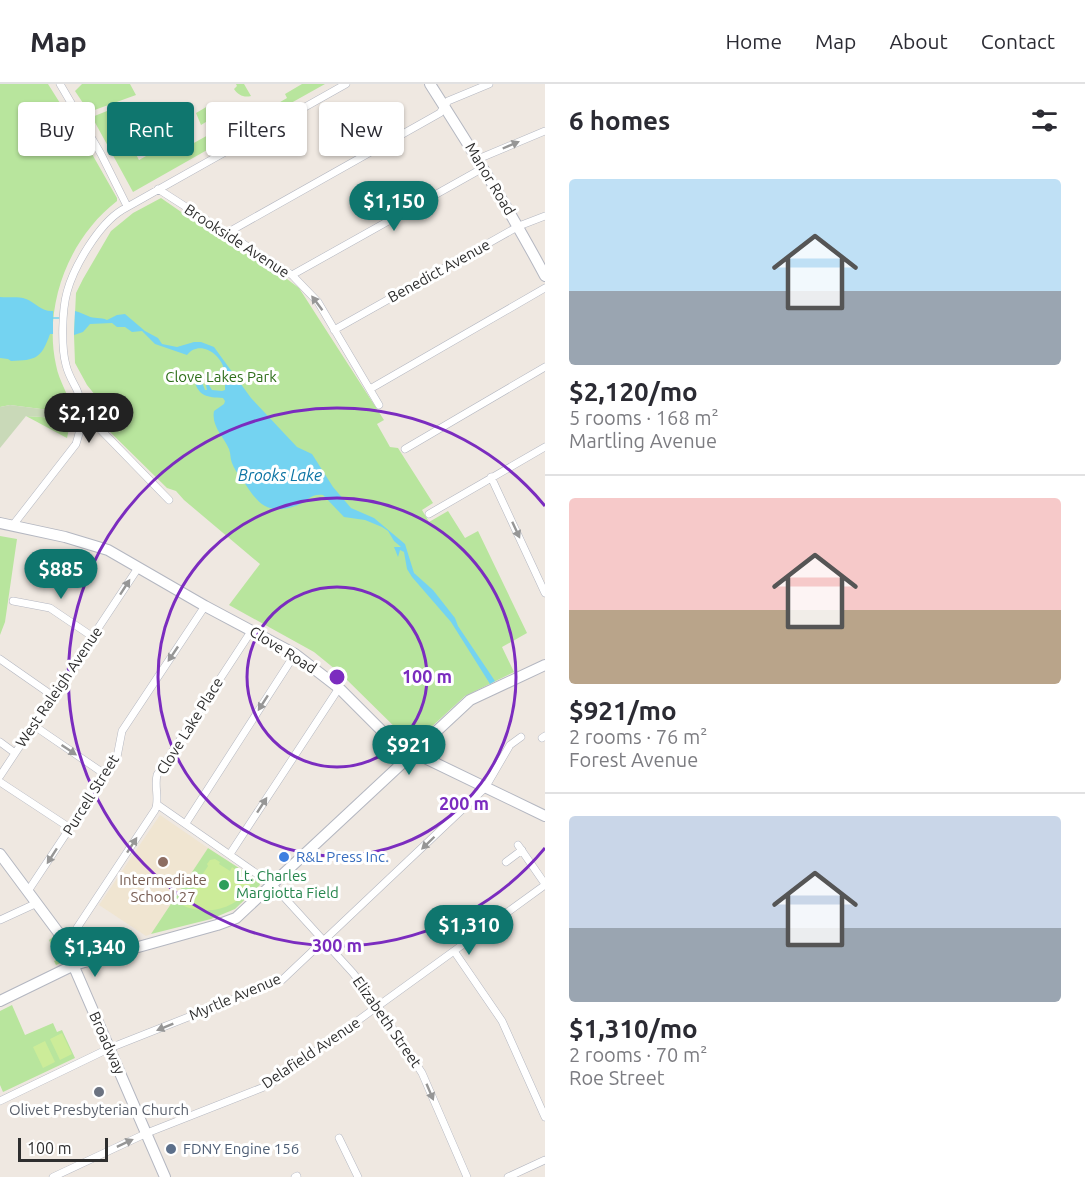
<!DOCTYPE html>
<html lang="en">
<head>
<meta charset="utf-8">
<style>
  :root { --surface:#fff; --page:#f2f2f3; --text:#2b2b33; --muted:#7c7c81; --line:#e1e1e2; --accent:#0f766e }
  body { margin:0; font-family:Ubuntu,sans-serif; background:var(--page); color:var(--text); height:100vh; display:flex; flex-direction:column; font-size:22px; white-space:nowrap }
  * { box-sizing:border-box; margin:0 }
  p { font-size:20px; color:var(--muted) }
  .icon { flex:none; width:33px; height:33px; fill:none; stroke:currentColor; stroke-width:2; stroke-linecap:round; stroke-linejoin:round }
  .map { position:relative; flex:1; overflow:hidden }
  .sheet { display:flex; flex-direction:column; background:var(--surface); width:540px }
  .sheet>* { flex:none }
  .guide { position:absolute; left:18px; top:18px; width:436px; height:54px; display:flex; gap:12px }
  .scale { position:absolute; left:18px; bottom:15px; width:90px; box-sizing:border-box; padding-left:6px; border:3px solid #2e2e2e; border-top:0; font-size:16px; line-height:21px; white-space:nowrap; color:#2e2e2e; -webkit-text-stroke:4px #fff; paint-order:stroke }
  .price { position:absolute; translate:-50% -51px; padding:0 14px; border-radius:21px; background:var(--accent); color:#fff; font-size:20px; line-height:39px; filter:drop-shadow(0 2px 3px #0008) }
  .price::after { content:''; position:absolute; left:50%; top:36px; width:18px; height:14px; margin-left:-9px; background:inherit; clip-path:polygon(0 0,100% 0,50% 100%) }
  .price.on { background:#222; color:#fff }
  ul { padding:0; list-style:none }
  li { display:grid; align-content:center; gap:12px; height:318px; padding:0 24px }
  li+li { border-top:2px solid var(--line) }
  li span { display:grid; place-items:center; height:186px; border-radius:6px; color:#555 }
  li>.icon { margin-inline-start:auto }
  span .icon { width:108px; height:108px; fill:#fffc; stroke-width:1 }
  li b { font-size:26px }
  h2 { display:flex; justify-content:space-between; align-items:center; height:72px; padding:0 24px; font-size:26px }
  .pill { padding:0 21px; border-radius:6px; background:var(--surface); box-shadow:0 2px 4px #0004; font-size:21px; line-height:54px }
  .pill.on { background:var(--accent); color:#fff }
  header { display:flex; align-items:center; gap:36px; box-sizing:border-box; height:84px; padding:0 30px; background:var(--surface); border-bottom:2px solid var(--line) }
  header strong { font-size:28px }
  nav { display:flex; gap:33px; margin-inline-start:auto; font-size:21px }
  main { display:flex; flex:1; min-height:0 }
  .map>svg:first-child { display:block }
</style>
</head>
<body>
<header>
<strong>Map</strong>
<nav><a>Home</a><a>Map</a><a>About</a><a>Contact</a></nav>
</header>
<main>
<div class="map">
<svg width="545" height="1093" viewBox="0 0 545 1093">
  <rect width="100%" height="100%" fill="#efe8e1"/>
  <!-- education -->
  <path fill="#f0e5d1" d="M160,731L208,764L151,850L146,852L99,821Z"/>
  <!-- green -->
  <path fill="#b8e59d" d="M0,0H48L92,70L117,114V117C69,154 43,221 56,281C59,298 70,311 72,329L10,321L0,323Z
    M82,0H130L136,11L89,28L75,7Z
    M236,0H244L251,12C244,14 238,11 234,5L237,2Z
    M302,0H325L266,33L265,32V27L287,14L285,10Z
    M208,22L214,33L201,41L196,29Z
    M246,23L254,25L260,36L133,108L92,33L112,25L139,76L185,50L192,60L237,35L234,28Z
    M161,114L213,150L275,186L299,204L384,336L377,340L390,363L398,364L433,419L422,426L429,438L448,427L465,454L478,447L527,549L502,563L514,588L465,612L415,658H410L341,590L314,568L229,521L260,480L184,416L176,407L167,404L106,344L104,340L112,332L87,301L75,279L74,251L76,209L83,195L111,147L133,129Z
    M26,332L71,335L67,354L65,353Z
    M0,452L17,455L5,538L0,551Z
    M208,764L259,797L260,801L235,825L211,835L151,850Z
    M53,853L62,874L61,879L56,881L54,877L58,875L49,856Z
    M12,921L25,951L53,939L57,948L62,946L75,974L3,1008L0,1001V927Z"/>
  <!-- cemetery -->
  <path fill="#c9d9b8" d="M10,321L72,329L71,335L26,332L0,364V323Z"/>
  <!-- pitch -->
  <path fill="#ccec99" d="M215,775L220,778L219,780L230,787L232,783L249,795L251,800C239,825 206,833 182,821L208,782L207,780L210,776Z
    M62,949L72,970L60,976L50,955Z
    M45,957L55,978L43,984L33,963Z"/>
  <!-- water -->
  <path fill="#74d3f1" d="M0,213C8,214 18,212 26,215C36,219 42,228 53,227V250H50C41,275 36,276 11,277L8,275L0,274Z
    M75,227C80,228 83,230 88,232C94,235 101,233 107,236L117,231L125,230L145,247L158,254L162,260L177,263L194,258H201L214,263L251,314L297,363L312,370L333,403L351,424L374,434L405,460L414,489L433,506L455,534L458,542L495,597L490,600L451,538L412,493L407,485L404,468L400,466L398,473L394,463H401L394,457L388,447L382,443L365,436L344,433L323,411C312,409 307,417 298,421C266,433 257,418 242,395C238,390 234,385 232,379C230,375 231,370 229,365C224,353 211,342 214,327L224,320L225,317L223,314C207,313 199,313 194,296L200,293L205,306H207L206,301L207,298L212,306L222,307L225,306V299L220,297L219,287L224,285C221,270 199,255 187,271L155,260L142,247L132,248L125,243H117L112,239L90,240L83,248L74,251Z"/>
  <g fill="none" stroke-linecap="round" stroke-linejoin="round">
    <!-- stream -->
    <path stroke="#74d3f1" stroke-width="1.5" d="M53,234H62"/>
    <!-- street casing -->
    <g stroke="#b4b7c1" stroke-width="8">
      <path id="street" d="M60,0L101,70L127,122
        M478,75L545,47
        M158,105L292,191L318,218L379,321
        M225,150L440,29L448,17L489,0
        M292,191L483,84
        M334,246L519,142L545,132
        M370,305L545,204
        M82,338L96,341L169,416
        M405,365L545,283
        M491,393L545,509
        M429,430L545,363
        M13,441L76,360C82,341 85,325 77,306C73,298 68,290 66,281C61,263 62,226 67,208C74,182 99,140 122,126L346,0
        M13,517L50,524L93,553
        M0,575L53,612
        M33,641L106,691
        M542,654L545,652
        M0,658L15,669
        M0,692L138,484
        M0,698L70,744
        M158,721L273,801L353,889L378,922L422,989L467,1093
        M186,739L295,570
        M518,761L545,800
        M230,770L339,604
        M506,778L522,766
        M28,807L117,673L122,647L205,522
        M0,836L37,819
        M65,862L155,726C160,716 154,703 157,691L252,546
        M454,867L502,937L545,1033
        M0,1017L110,964L282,896L485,704L510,661L521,653
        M339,1054L358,1093
        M53,1093L147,1049L269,1001L545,801
        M295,1093L297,1092
        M508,1093L545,1076"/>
    </g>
    <!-- secondary casing -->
    <g stroke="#b4b7c1" stroke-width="12">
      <path id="secondary" d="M430,0C470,63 510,126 545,192
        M0,439L65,453L108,466L205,522L295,570L339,604L390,655L402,663L545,732
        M0,770L58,848L65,862L165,1093
        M0,917L74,881L217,841L236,834L470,616L545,581"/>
    </g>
    <!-- street -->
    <use href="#street" stroke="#fff" stroke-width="7"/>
    <!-- secondary -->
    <use href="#secondary" stroke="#fff" stroke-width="10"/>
  </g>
  <!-- one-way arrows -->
  <defs><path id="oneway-solid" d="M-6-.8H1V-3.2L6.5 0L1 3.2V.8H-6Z" transform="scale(1.5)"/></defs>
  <g fill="#969696">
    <use href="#oneway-solid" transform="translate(511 61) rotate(-23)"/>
    <use href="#oneway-solid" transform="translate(317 219) rotate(-127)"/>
    <use href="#oneway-solid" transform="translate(516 446) rotate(65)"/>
    <use href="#oneway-solid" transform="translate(125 503) rotate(-57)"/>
    <use href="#oneway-solid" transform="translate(173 570) rotate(124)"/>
    <use href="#oneway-solid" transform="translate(263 619) rotate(123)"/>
    <use href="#oneway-solid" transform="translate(69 666) rotate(34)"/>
    <use href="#oneway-solid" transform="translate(262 721) rotate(-57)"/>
    <use href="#oneway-solid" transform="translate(428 759) rotate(136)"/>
    <use href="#oneway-solid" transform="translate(132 761) rotate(-57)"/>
    <use href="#oneway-solid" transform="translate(52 772) rotate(123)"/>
    <use href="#oneway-solid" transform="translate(165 943) rotate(158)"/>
    <use href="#oneway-solid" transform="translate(430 1008) rotate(67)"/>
    <use href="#oneway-solid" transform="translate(125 1059) rotate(-25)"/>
  </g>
  <!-- distance rings -->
  <g fill="none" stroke="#7b2cbf" stroke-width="3">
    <circle cx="337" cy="593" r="90"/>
    <circle cx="337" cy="593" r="179"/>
    <path d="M545 764A269 269 0 1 1 545 422"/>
  </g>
  <!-- markers -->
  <circle fill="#3f7fe0" stroke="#fff" stroke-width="2" cx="284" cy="773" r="6"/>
  <circle fill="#8d6e63" stroke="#fff" stroke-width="2" cx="163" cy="778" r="6"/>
  <circle fill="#2e9e5b" stroke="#fff" stroke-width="2" cx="224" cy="801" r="6"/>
  <circle fill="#6b7280" stroke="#fff" stroke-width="2" cx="99" cy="1008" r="6"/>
  <circle fill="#5c6f8a" stroke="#fff" stroke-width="2" cx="171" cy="1065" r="6"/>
  <g text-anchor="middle" stroke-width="6" stroke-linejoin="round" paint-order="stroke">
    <!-- street labels -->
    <g font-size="15" fill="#2e2e2e" stroke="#fff">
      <text transform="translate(490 95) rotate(59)" y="5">Manor Road</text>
      <text transform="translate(237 157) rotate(33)" y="5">Brookside Avenue</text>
      <text transform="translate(439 187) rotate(-29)" y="5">Benedict Avenue</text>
      <text transform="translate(283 566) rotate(32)" y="5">Clove Road</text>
      <text transform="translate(59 603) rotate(-56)" y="5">West Raleigh Avenue</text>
      <text transform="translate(190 642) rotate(-58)" y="5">Clove Lake Place</text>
      <text transform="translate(91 711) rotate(-58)" y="5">Purcell Street</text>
      <text transform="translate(235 913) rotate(-23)" y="5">Myrtle Avenue</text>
      <text transform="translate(387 938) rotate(55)" y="5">Elizabeth Street</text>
      <text transform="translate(107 959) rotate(66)" y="5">Broadway</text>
      <text transform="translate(311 969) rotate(-34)" y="5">Delafield Avenue</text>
    </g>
    <!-- park labels -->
    <g font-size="15" fill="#2e6e1a" stroke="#fff">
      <text x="221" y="298">Clove Lakes Park</text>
    </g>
    <!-- shop labels -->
    <g font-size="15" fill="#366cbe" stroke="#fff" text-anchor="start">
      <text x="296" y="778">R&amp;L Press Inc.</text>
    </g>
    <!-- leisure labels -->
    <g font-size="15" fill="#27864d" stroke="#fff" text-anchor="start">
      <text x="236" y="797">Lt. Charles<tspan x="236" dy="17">Margiotta Field</tspan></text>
    </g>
    <!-- education labels -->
    <g font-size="15" fill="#785e54" stroke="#fff">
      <text x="163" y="801">Intermediate<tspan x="163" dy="17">School 27</tspan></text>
    </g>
    <!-- worship labels -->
    <g font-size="15" fill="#5b616d" stroke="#fff">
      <text x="99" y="1031">Olivet Presbyterian Church</text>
    </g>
    <!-- service labels -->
    <g font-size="15" fill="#4e5e75" stroke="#fff" text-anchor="start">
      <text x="183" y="1070">FDNY Engine 156</text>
    </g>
    <!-- water labels -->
    <g font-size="16" font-style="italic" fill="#0c74a4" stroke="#fff">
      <text x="280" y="397">Brooks Lake</text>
    </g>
  </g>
  <circle cx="337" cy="593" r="9" fill="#7b2cbf" stroke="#fff" stroke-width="3"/>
  <g font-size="18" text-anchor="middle" font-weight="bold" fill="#7b2cbf" stroke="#fff" stroke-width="6" stroke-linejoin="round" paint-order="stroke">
    <text x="427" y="599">100 m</text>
    <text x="464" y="726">200 m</text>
    <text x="337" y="868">300 m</text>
  </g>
</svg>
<div class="scale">100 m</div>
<b class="price" style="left:394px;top:148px">$1,150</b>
<b class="price on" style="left:89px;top:360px">$2,120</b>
<b class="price" style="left:61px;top:516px">$885</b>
<b class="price" style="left:409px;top:692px">$921</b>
<b class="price" style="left:469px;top:872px">$1,310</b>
<b class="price" style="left:95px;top:894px">$1,340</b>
<div class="guide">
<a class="pill">Buy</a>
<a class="pill on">Rent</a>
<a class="pill">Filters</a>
<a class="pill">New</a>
</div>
</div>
<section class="sheet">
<h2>6 homes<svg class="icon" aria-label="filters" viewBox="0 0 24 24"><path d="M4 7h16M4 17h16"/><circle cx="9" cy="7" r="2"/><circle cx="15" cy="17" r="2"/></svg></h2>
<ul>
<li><span style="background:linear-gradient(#bfe0f5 60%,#9aa5b1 0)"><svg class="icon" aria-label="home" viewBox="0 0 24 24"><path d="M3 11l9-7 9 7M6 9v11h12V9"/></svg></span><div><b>$2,120/mo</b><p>5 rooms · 168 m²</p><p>Martling Avenue</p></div></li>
<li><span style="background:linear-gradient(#f6c9c9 60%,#b9a48a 0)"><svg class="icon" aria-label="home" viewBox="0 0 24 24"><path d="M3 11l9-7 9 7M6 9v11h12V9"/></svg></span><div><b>$921/mo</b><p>2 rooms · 76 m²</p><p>Forest Avenue</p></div></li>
<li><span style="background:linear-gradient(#c9d6e8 60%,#9aa5b1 0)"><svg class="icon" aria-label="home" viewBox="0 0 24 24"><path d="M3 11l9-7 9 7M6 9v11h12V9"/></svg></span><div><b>$1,310/mo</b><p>2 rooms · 70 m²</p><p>Roe Street</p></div></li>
</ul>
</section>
</main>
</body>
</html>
